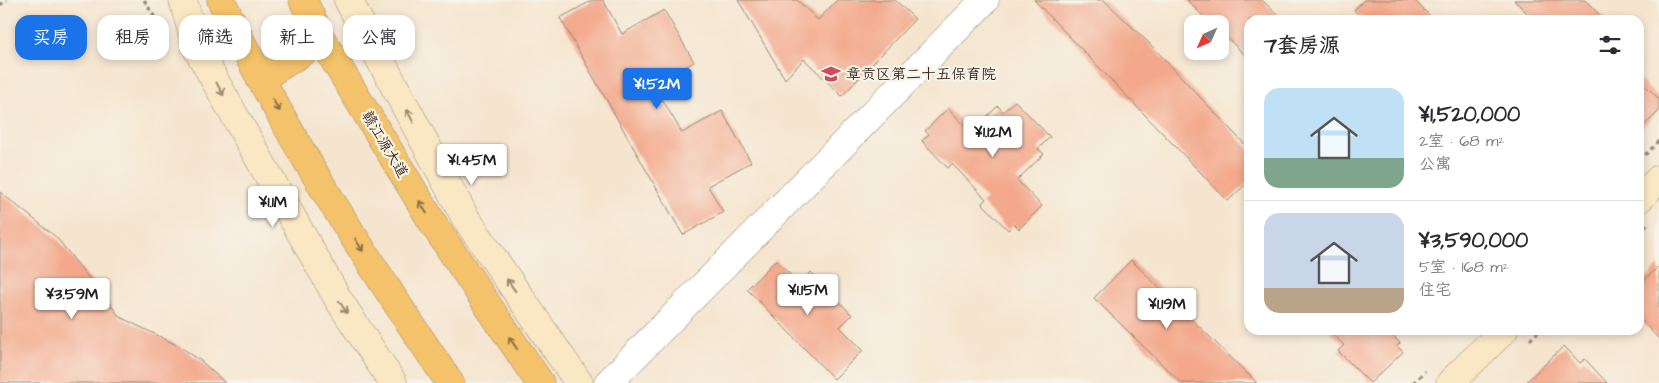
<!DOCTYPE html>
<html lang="zh">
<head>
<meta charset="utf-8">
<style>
  :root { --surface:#fff; --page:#f2f2f3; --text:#2b2b33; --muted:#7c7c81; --line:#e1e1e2; --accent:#1a73e8 }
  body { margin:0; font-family:"Architects Daughter","LXGW WenKai TC",sans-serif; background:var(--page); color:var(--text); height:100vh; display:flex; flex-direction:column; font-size:19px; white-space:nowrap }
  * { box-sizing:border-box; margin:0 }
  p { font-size:16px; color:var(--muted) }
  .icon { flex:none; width:28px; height:28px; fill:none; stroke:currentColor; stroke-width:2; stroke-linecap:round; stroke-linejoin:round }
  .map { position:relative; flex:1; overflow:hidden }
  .side { position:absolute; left:1244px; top:15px; width:400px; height:320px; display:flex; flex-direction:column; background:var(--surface); border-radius:15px; box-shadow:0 2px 8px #0003 }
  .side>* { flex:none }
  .banner { position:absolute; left:15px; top:15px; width:475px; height:45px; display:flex; gap:10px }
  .needle { width:32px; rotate:225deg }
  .controls { position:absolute; left:1184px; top:15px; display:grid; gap:10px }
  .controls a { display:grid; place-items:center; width:45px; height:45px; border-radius:10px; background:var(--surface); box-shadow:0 2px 8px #0003; font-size:25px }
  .price { position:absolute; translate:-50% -42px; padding:0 11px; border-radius:5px; background:#fff; color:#222; font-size:16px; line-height:32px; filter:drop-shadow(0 1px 2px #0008) }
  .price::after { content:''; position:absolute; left:50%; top:30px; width:15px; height:11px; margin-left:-8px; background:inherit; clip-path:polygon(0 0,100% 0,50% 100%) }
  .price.current { background:var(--accent); color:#fff }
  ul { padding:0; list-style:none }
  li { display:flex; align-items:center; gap:15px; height:125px; padding:0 20px }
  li+li { border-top:1px solid var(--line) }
  li span { display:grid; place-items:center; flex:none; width:140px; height:100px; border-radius:15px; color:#555 }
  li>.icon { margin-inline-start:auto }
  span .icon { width:60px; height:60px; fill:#fffc; stroke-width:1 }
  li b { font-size:21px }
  h2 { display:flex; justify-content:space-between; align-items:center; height:60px; padding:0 20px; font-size:21px }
  .chip { padding:0 18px; border-radius:15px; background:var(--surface); box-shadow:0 2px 8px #0003; font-size:18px; line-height:45px }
  .chip.current { background:var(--accent); color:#fff }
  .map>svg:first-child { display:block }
</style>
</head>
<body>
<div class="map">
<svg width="1659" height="383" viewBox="0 0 1659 383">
  <rect width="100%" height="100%" fill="#f7f3e8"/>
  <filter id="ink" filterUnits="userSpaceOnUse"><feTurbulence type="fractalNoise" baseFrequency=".02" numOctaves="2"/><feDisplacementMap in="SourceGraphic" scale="10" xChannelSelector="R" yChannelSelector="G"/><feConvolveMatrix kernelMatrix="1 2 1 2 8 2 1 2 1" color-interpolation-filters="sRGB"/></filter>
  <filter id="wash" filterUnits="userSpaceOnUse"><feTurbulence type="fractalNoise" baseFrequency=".0096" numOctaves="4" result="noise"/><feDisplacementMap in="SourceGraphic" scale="20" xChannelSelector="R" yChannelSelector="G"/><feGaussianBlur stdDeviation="1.12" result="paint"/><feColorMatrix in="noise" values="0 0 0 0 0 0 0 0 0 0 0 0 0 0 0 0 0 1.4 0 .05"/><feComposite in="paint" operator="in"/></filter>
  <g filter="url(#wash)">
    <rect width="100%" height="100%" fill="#f5e5cf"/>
    <g id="blocks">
      <!-- building -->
      <path fill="#f3a88b" d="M593,0H603L622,34L664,10L694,62L654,85L682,133L722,111L751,162L708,186L723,212L683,235L560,18Z
        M738,0H797L818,20L837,0H895L915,19L842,96L804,59L785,79Z
        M1034,0H1104L1151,45L1249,149V181L1228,201Z
        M1187,0H1262L1283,20H1249V59L1220,31V24H1211Z
        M1364,0H1414L1434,20H1364L1354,10Z
        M1514,0H1585L1605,20H1534Z
        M1639,79L1659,99V111L1639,131Z
        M1015,101L1050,137L1038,149L1044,154L1017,180L1042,206L1019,229L1014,224L1008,230L982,203L986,199L952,164L948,168L922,141L929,134L925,131L948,108L971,132L998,106L1003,112Z
        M0,192L56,237L120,317L179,346L201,361L225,383H0Z
        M776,260L799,284L811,272L852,315L840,327L863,350L834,379L747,289Z
        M1131,260L1257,383H1181L1094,298Z
        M1659,266V339L1639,318V285Z
        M1328,330H1387L1400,343L1397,346L1403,352L1370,383L1338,351L1344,345Z
        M1564,346L1580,363L1585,359L1607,383H1525Z"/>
    </g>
  </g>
  <g filter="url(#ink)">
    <use href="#blocks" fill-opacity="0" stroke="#988876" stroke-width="1"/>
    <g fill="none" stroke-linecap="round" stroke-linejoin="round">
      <!-- street casing -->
      <g stroke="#988876" stroke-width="29">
        <path id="street" d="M608,383L985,0"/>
      </g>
      <!-- secondary casing -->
      <g stroke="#988876" stroke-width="29">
        <path id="secondary" d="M183,0L196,47L338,299L393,383
          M348,0L465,217L579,383
          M1639,199L1659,179
          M1450,383L1504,330"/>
      </g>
      <!-- primary casing -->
      <g stroke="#988876" stroke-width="29">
        <path id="primary" d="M221,0C284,134 367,260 450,383
          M303,0L322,40L436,228L540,383
          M260,79L322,40"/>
      </g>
      <!-- path -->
      <path stroke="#988876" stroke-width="3" stroke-dasharray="4 4" stroke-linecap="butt" d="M144,0L162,29
        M0,5L7,0
        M1645,155L1659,141
        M1639,233L1648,224
        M1530,340L1540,330
        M1413,383L1425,371"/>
      <!-- street -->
      <use href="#street" stroke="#fff" stroke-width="28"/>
      <!-- secondary -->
      <use href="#secondary" stroke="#fae7c3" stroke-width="28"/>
      <!-- primary -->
      <use href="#primary" stroke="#f3c26a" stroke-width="28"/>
    </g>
    <!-- one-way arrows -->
    <defs><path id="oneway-shaft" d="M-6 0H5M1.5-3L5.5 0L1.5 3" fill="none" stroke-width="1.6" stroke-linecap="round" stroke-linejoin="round" transform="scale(1.25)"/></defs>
    <g stroke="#9a8870">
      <use href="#oneway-shaft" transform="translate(220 89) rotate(61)"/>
      <use href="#oneway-shaft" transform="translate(410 116) rotate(-118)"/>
      <use href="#oneway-shaft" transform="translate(511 285) rotate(-125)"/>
      <use href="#oneway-shaft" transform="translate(343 307) rotate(57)"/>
    </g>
    <g stroke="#8e6e40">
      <use href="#oneway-shaft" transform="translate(276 105) rotate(59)"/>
      <use href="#oneway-shaft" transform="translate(423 207) rotate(-121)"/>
      <use href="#oneway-shaft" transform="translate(359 245) rotate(59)"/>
      <use href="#oneway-shaft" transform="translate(513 343) rotate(-124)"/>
    </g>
  </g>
  <!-- icons -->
  <defs>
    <g id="school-bare" transform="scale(1.5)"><path d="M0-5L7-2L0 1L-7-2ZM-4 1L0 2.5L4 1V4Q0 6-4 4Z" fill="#d1495b" stroke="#f7f3e8" stroke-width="2.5" paint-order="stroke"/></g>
  </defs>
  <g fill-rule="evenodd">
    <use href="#school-bare" x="831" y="74"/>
  </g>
  <g text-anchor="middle" stroke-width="4.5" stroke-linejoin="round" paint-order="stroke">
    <!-- poi labels -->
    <g font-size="15" fill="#3b2a1e" stroke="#f7f3e8" text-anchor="start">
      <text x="846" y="79">章贡区第二十五保育院</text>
    </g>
    <!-- street labels -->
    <g font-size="15" fill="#3b2a1e" stroke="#f7f3e8">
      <text transform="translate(385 144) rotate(59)" y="5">赣江源大道</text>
    </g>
  </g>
</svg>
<div class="controls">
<a><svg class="needle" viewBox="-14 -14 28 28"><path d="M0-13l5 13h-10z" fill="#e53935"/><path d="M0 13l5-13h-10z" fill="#7c7c81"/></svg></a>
</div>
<b class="price current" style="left:657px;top:110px">¥1.52M</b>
<b class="price" style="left:993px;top:158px">¥1.12M</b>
<b class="price" style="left:472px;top:186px">¥1.45M</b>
<b class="price" style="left:273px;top:228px">¥1.1M</b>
<b class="price" style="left:808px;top:316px">¥1.15M</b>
<b class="price" style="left:72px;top:320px">¥3.59M</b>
<b class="price" style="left:1167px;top:330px">¥1.19M</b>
<div class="banner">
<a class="chip current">买房</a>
<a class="chip">租房</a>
<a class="chip">筛选</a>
<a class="chip">新上</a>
<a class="chip">公寓</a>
</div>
<section class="side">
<h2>7套房源<svg class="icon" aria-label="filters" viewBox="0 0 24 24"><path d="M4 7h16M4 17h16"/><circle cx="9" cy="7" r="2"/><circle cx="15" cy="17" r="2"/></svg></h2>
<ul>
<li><span style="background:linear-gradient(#bfe0f5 70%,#7fa58c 0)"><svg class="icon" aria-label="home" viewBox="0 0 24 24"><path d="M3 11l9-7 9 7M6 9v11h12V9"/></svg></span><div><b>¥1,520,000</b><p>2室 · 68 m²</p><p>公寓</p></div></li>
<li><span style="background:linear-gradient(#c9d6e8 75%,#b9a48a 0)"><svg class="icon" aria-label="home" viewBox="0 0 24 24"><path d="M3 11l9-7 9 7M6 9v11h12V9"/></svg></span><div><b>¥3,590,000</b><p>5室 · 168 m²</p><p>住宅</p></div></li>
</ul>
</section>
</div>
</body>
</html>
